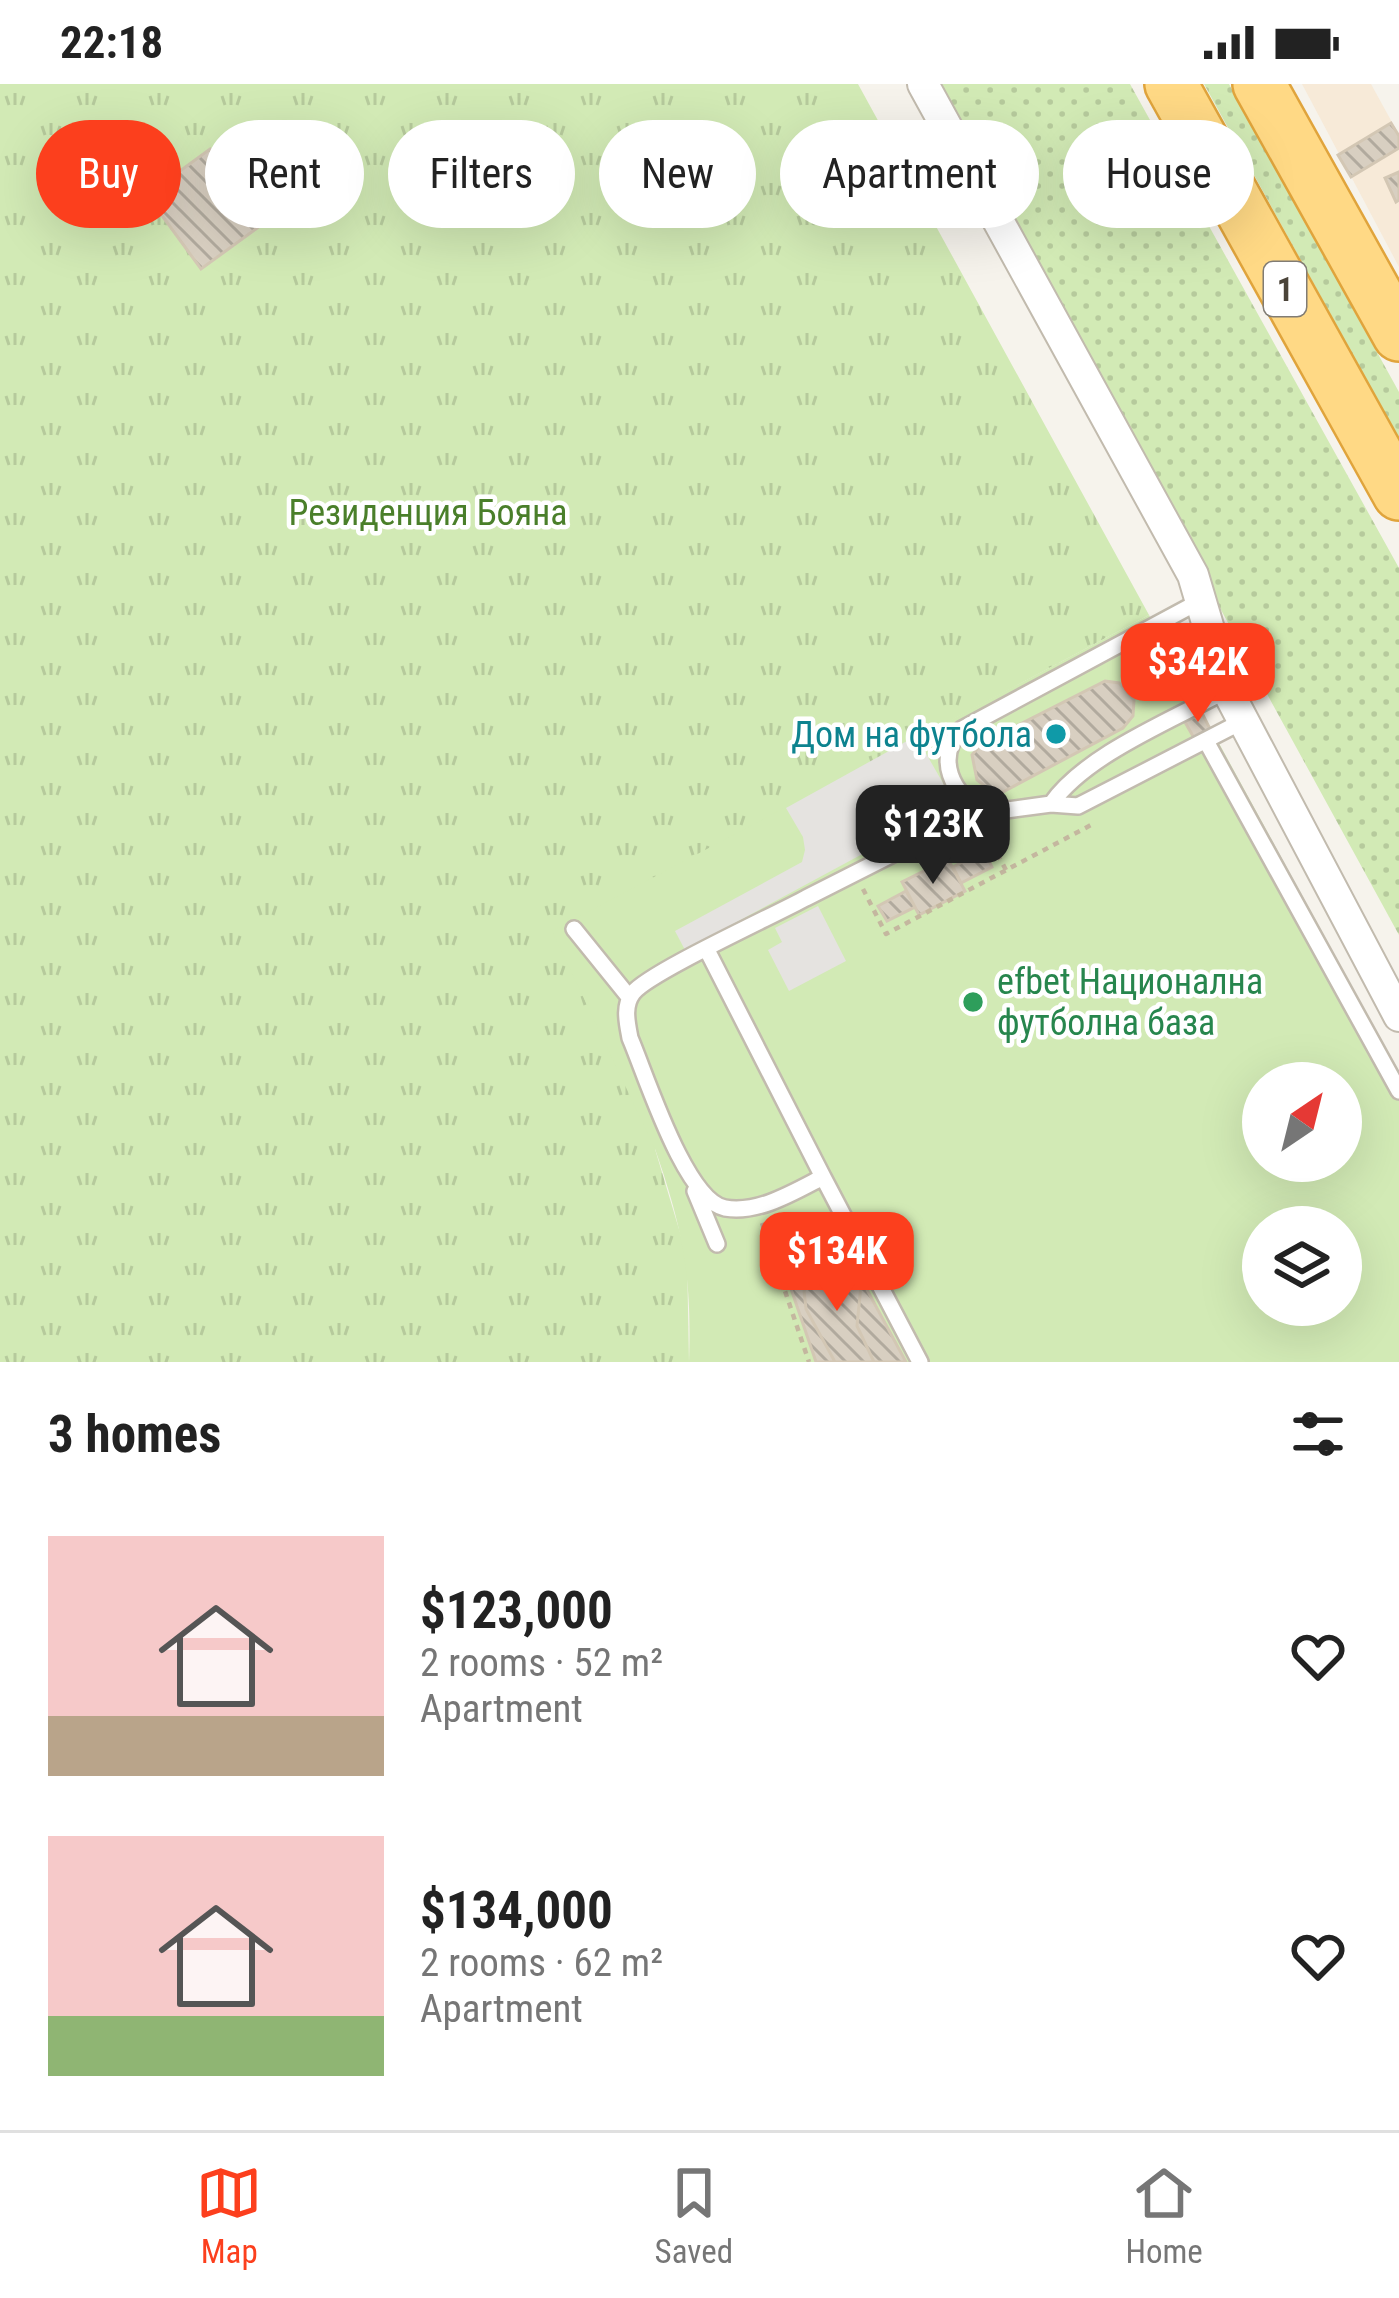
<!DOCTYPE html>
<html lang="en">
<head>
<meta charset="utf-8">
<style>
  :root { --surface:#fff; --page:#f2f2f2; --text:#222; --muted:#767676; --line:#e0e0e0; --accent:#fc3f1d }
  body { margin:0; font-family:"Roboto Condensed",sans-serif; background:var(--page); color:var(--text); height:100vh; display:flex; flex-direction:column; font-size:45px; white-space:nowrap }
  * { box-sizing:border-box; margin:0 }
  p { font-size:39px; color:var(--muted) }
  .icon { flex:none; width:66px; height:66px; fill:none; stroke:currentColor; stroke-width:2; stroke-linecap:round; stroke-linejoin:round }
  .map { position:relative; height:1278px; overflow:hidden }
  .drawer { display:flex; flex-direction:column; background:var(--surface); flex:1 }
  .drawer>* { flex:none }
  .banner { position:absolute; left:36px; top:36px; width:1329px; height:108px; display:flex; gap:24px }
  .needle { width:78px; rotate:35deg }
  .controls { position:absolute; left:1242px; top:978px; display:grid; gap:24px }
  .controls a { display:grid; place-items:center; width:120px; height:120px; border-radius:50%; background:var(--surface); box-shadow:0 12px 48px #0002; font-size:60px }
  .price { position:absolute; translate:-50% -102px; padding:0 27px; border-radius:24px; background:var(--accent); color:#fff; font-size:39px; line-height:78px; filter:drop-shadow(0 3px 6px #0008) }
  .price::after { content:''; position:absolute; left:50%; top:72px; width:36px; height:27px; margin-left:-18px; background:inherit; clip-path:polygon(0 0,100% 0,50% 100%) }
  .price.current { background:#222; color:#fff }
  ul { padding:0; list-style:none }
  li { display:flex; align-items:center; gap:36px; height:300px; padding:0 48px }
  li span { display:grid; place-items:center; flex:none; width:336px; height:240px; border-radius:0px; color:#555 }
  li>.icon { margin-inline-start:auto }
  span .icon { width:144px; height:144px; fill:#fffc; stroke-width:1 }
  li b { font-size:51px }
  h2 { display:flex; justify-content:space-between; align-items:center; height:144px; padding:0 48px; font-size:51px }
  .chip { padding:0 42px; border-radius:54px; background:var(--surface); box-shadow:0 12px 48px #0002; font-size:42px; line-height:108px }
  .chip.current { background:var(--accent); color:#fff }
  .status { display:flex; justify-content:space-between; align-items:center; height:84px; padding:0 60px; background:var(--surface); direction:ltr }
  .status svg { height:33px; fill:currentColor }
  .tab-bar { display:flex; justify-content:space-around; align-items:center; height:168px; border-top:3px solid var(--line); background:var(--surface); font-size:33px; color:var(--muted) }
  .tab-bar a { display:grid; justify-items:center; gap:6px }
  .tab-bar .current { color:var(--accent) }
  .map>svg:first-child { display:block }
</style>
</head>
<body>
<div class="status"><b>22:18</b><svg viewBox="0 0 49 12"><path d="M0 12V9h3v3zM5 12V6h3v6zM10 12V3h3v9zM15 12V0h3v12zM26 1h20v11H26zM47 4h2v5h-2z"/></svg></div>
<div class="map">
<svg width="1399" height="1278" viewBox="0 0 1399 1278">
  <defs>
    <pattern id="grass-dots" width="8" height="8" patternUnits="userSpaceOnUse" patternTransform="scale(3)"><rect width="8" height="8" fill="#d2eab5"/><path d="M2 2h.1M6 6h.1" fill="none" stroke="#b6ca9c" stroke-width="1.8" stroke-linecap="round"/></pattern>
    <pattern id="park-tufts" width="24" height="20" patternUnits="userSpaceOnUse" patternTransform="scale(3)"><rect width="24" height="20" fill="#d2eab5"/><path d="M3 7l-1-3M5 7V3M7 7l1-3M15 17l-1-3M17 17v-4M19 17l1-3" fill="none" stroke="#b6ca9c"/></pattern>
    <pattern id="building-back-hatch" width="6" height="6" patternUnits="userSpaceOnUse" patternTransform="scale(3)"><rect width="6" height="6" fill="#d8cfc1"/><path d="M-1 5l2 2M0 0l6 6M5-1l2 2" fill="none" stroke="#b1aa9e"/></pattern>
  </defs>
  <rect width="100%" height="100%" fill="#f6f3ec"/>
  <!-- commercial -->
  <path fill="#f7ead8" d="M1302,0H1371L1399,51V183Z"/>
  <!-- grass -->
  <path fill="url(#grass-dots)" d="M933,0H1130L1399,484V851Z
    M1204,0H1229L1399,308V355Z"/>
  <!-- park -->
  <path fill="url(#park-tufts)" d="M0,0H858L1149,531L786,724L655,1065L687,1172L689,1278H0Z"/>
  <!-- pitch -->
  <path fill="#d2eab5" fill-rule="evenodd" d="M1149,531L1399,989V1278H689C692,1193 683,1145 655,1065L552,847ZM1263,999H1341V1077H1263ZM1263,1143H1341V1221H1263Z"/>
  <!-- parking -->
  <path fill="#e5e3e0" d="M916,652L955,720L685,866L675,847L802,778L805,766L803,753L786,724Z
    M818,822L846,877L789,907L768,866L782,858L775,844Z"/>
  <!-- building -->
  <path fill="url(#building-back-hatch)" stroke="#d3c7b4" stroke-width="3" d="M1391,39L1399,52V64L1351,93L1338,71Z
    M210,65L264,139L201,185L147,111Z
    M1399,88V116L1396,118L1385,94Z
    M1105,597L1119,599L1134,616L1133,632L1123,644L1003,708L990,706L977,696L972,671L981,660Z
    M1202,629L1210,645L1194,654L1185,638Z
    M984,767L992,783L961,799L953,783Z
    M948,775L965,807L919,831L902,798Z
    M906,807L915,823L887,837L878,822Z
    M845,1165L906,1278H816L787,1193Z
    M824,1184L844,1185L861,1201L857,1242L874,1278H835L806,1225L804,1207L808,1198Z"/>
  <g fill="none" stroke-linecap="round" stroke-linejoin="round">
    <!-- service casing -->
    <g stroke="#c2bbae" stroke-width="20">
      <path id="service" d="M1206,657L1399,1007
        M1051,720C1086,670 1173,636 1227,606
        M984,727C952,712 934,673 962,645L1202,516
        M574,845L629,913
        M707,866L823,1093C794,1108 758,1130 725,1124C685,1116 646,991 630,954C627,938 623,922 633,909C648,889 775,831 806,814L970,731L1051,720L1078,722L1243,637
        M823,1093L920,1278
        M695,1107L717,1160"/>
    </g>
    <!-- minor casing -->
    <g stroke="#c2bbae" stroke-width="34">
      <path id="minor" d="M923,0L1193,491L1227,606L1399,932"/>
    </g>
    <!-- trunk casing -->
    <g stroke="#e0a43c" stroke-width="56">
      <path id="trunk" d="M1171,0L1399,410
        M1259,0L1399,251"/>
    </g>
    <!-- path -->
    <path stroke="#c4b79f" stroke-width="4.5" stroke-dasharray="6 6" stroke-linecap="butt" d="M986,749L1006,786
      M863,805L886,850L1091,741
      M762,1139L809,1278"/>
    <!-- service -->
    <use href="#service" stroke="#fff" stroke-width="15"/>
    <!-- minor -->
    <use href="#minor" stroke="#fff" stroke-width="30"/>
    <!-- trunk -->
    <use href="#trunk" stroke="#ffd985" stroke-width="51"/>
  </g>
  <!-- markers -->
  <circle fill="#0f9aa8" stroke="#fff" stroke-width="4.5" cx="1056" cy="650" r="12"/>
  <circle fill="#2e9e5b" stroke="#fff" stroke-width="4.5" cx="973" cy="918" r="12"/>
  <g text-anchor="middle" stroke-width="9" stroke-linejoin="round" paint-order="stroke">
    <!-- shield labels -->
    <rect fill="#fff" stroke="#817c74" stroke-width="3" x="1264" y="178" width="42" height="54" rx="9"/>
    <g font-size="33" font-weight="bold" fill="#4b4439">
      <text x="1285" y="217">1</text>
    </g>
    <!-- park labels -->
    <g font-size="36" fill="#4a7f2a" stroke="#fff">
      <text x="428" y="441">Резиденция Бояна</text>
    </g>
    <!-- culture labels -->
    <g font-size="36" fill="#0d838f" stroke="#fff" text-anchor="end">
      <text x="1032" y="663">Дом на футбола</text>
    </g>
    <!-- leisure labels -->
    <g font-size="36" fill="#27864d" stroke="#fff" text-anchor="start">
      <text x="997" y="910">efbet Национална<tspan x="997" dy="41">футболна база</tspan></text>
    </g>
  </g>
</svg>
<div class="controls">
<a><svg class="needle" viewBox="-14 -14 28 28"><path d="M0-13l5 13h-10z" fill="#e53935"/><path d="M0 13l5-13h-10z" fill="#767676"/></svg></a>
<a><svg class="icon" aria-label="layers" viewBox="0 0 24 24"><path d="M12 4l9 5-9 5-9-5zM3 14l9 5 9-5"/></svg></a>
</div>
<b class="price" style="left:1198px;top:641px">$342K</b>
<b class="price current" style="left:933px;top:803px">$123K</b>
<b class="price" style="left:837px;top:1230px">$134K</b>
<div class="banner">
<a class="chip current">Buy</a>
<a class="chip">Rent</a>
<a class="chip">Filters</a>
<a class="chip">New</a>
<a class="chip">Apartment</a>
<a class="chip">House</a>
</div>
</div>
<section class="drawer">
<h2>3 homes<svg class="icon" aria-label="filters" viewBox="0 0 24 24"><path d="M4 7h16M4 17h16"/><circle cx="9" cy="7" r="2"/><circle cx="15" cy="17" r="2"/></svg></h2>
<ul>
<li><span style="background:linear-gradient(#f6c9c9 75%,#b9a48a 0)"><svg class="icon" aria-label="home" viewBox="0 0 24 24"><path d="M3 11l9-7 9 7M6 9v11h12V9"/></svg></span><div><b>$123,000</b><p>2 rooms · 52 m²</p><p>Apartment</p></div><svg class="icon" aria-label="heart" viewBox="0 0 24 24"><path d="M12 20l-8-8c-3-5 5-10 8-4 3-6 11-1 8 4z"/></svg></li>
<li><span style="background:linear-gradient(#f6c9c9 75%,#8fb573 0)"><svg class="icon" aria-label="home" viewBox="0 0 24 24"><path d="M3 11l9-7 9 7M6 9v11h12V9"/></svg></span><div><b>$134,000</b><p>2 rooms · 62 m²</p><p>Apartment</p></div><svg class="icon" aria-label="heart" viewBox="0 0 24 24"><path d="M12 20l-8-8c-3-5 5-10 8-4 3-6 11-1 8 4z"/></svg></li>
</ul>
</section>
<nav class="tab-bar">
<a class="current"><svg class="icon" aria-label="map" viewBox="0 0 24 24"><path d="M3 6l6-2 6 2 6-2v14l-6 2-6-2-6 2zM9 4v14M15 6v14"/></svg>Map</a>
<a><svg class="icon" aria-label="saved" viewBox="0 0 24 24"><path d="M7 4h10v16l-5-4-5 4z"/></svg>Saved</a>
<a><svg class="icon" aria-label="home" viewBox="0 0 24 24"><path d="M3 11l9-7 9 7M6 9v11h12V9"/></svg>Home</a>
</nav>
</body>
</html>
